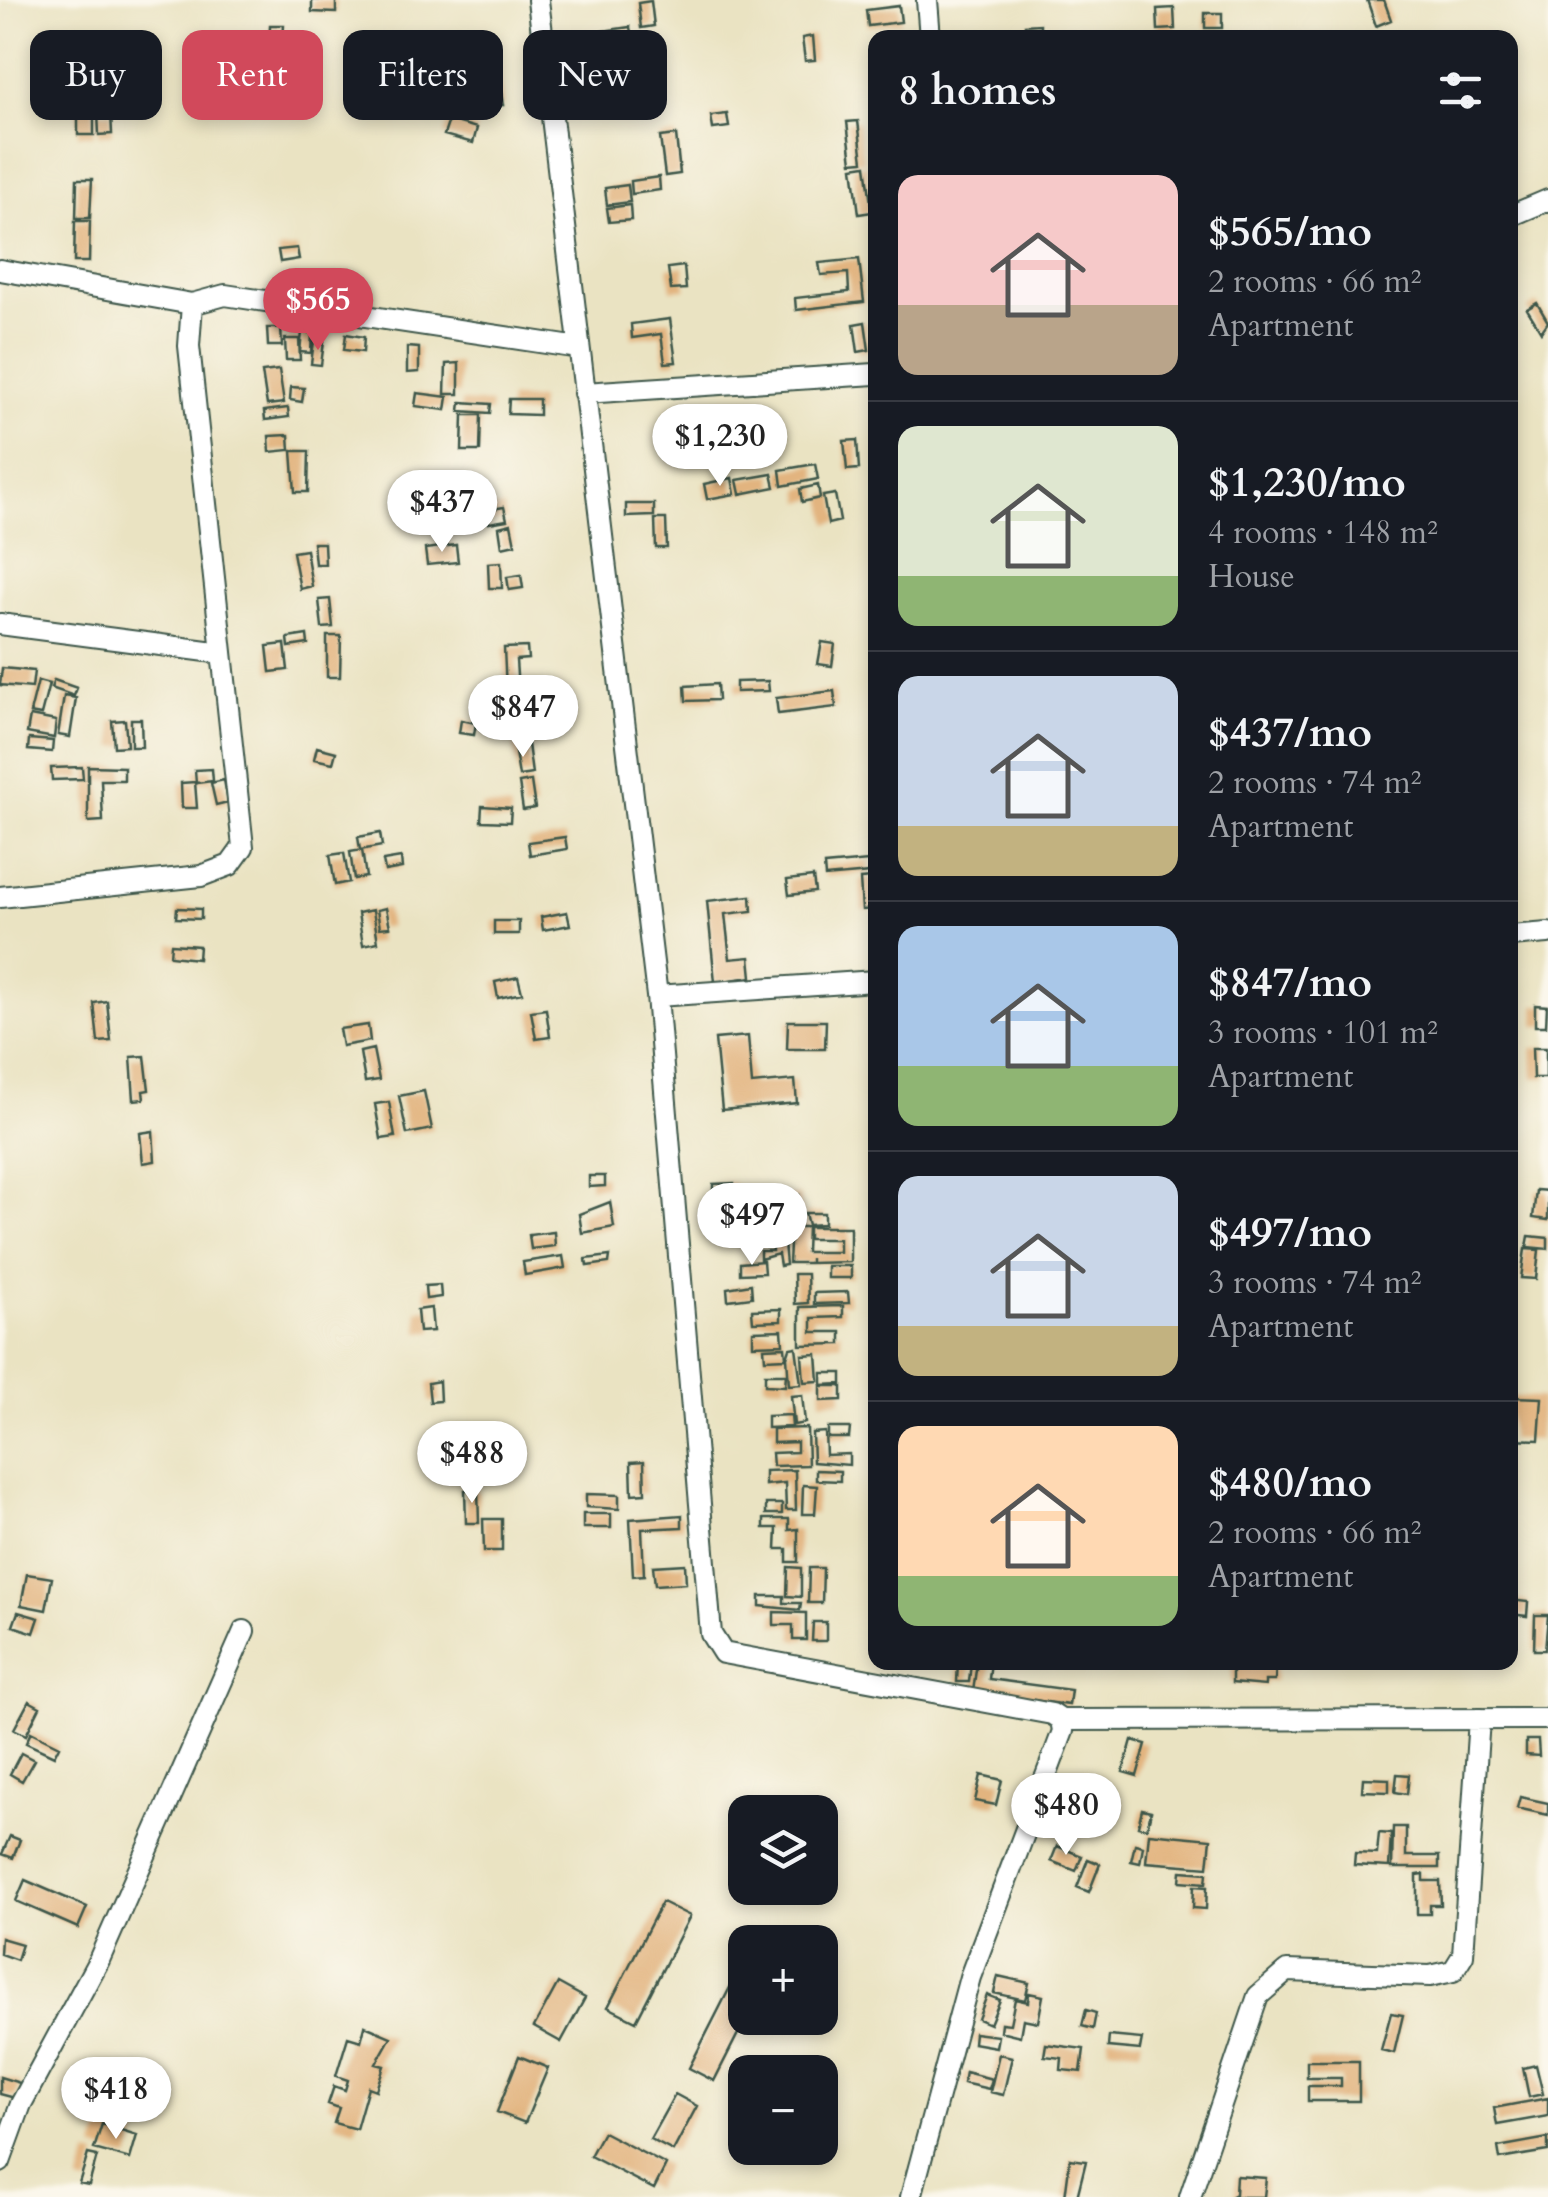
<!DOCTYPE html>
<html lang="en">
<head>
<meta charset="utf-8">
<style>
  :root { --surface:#171b24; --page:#242831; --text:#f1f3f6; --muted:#9ea1a6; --line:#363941; --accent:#d1495b }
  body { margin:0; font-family:Cardo,serif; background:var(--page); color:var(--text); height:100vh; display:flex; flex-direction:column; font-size:38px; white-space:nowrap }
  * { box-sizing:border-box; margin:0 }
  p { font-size:32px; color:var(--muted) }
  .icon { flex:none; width:55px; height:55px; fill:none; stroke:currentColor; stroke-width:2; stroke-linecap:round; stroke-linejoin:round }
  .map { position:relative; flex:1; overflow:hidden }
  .side { position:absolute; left:868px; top:30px; width:650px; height:1640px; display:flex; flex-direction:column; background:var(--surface); border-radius:20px; box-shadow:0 5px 15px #0003 }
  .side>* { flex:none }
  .hud { position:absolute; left:30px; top:30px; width:688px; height:90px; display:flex; gap:20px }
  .buttons { position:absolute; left:728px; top:1795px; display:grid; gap:20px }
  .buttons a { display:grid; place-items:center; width:110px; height:110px; border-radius:20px; background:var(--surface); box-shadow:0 5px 15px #0003; font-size:50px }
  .price { position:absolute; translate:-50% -85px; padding:0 22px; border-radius:35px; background:#fff; color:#222; font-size:32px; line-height:65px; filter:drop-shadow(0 2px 5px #0008) }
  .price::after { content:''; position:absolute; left:50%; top:60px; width:30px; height:22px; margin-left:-15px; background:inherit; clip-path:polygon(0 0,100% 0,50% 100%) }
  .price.selected { background:var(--accent); color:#fff }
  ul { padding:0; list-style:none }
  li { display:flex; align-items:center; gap:30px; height:250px; padding:0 30px }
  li+li { border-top:2px solid var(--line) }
  li span { display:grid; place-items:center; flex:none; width:280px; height:200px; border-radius:20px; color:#555 }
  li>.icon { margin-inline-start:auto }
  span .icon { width:120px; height:120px; fill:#fffc; stroke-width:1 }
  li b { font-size:42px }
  h2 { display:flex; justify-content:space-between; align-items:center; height:120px; padding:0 30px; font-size:42px }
  .chip { padding:0 35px; border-radius:20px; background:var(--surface); box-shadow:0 5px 15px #0003; font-size:35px; line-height:90px }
  .chip.selected { background:var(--accent); color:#fff }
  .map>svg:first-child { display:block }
</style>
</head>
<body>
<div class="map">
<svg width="1548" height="2197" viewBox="0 0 1548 2197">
  <rect width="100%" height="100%" fill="#fbf7ec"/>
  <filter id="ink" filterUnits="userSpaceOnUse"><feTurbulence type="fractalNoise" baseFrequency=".01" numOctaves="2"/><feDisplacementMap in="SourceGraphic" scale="20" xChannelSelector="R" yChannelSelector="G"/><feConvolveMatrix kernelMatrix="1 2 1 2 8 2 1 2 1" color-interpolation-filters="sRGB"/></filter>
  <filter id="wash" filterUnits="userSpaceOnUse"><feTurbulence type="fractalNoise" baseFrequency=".0048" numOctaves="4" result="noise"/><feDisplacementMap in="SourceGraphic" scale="40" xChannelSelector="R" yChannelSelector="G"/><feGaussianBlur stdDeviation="2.25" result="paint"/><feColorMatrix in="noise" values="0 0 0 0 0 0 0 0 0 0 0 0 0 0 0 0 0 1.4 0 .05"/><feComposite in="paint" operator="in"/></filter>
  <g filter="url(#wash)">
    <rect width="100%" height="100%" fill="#eae3c2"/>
    <g id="blocks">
      <!-- building -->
      <path fill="#e2b47f" d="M312,0H336V13L312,12Z
        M1367,0H1384L1391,20L1376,26Z
        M651,1L654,26L641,28L638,3Z
        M899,6L901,22L868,26L866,10Z
        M1174,8L1175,29L1158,30L1157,9Z
        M1205,13H1222V28H1205Z
        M1040,24V38H1026L1025,25Z
        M270,25H284L282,56L269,55Z
        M630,27L632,38L603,41L602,31Z
        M813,36L815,60L805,61L802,38Z
        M83,52H98L96,96H74L75,80H82Z
        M262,55L263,86L250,87L249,56Z
        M225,57H247V68H224Z
        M410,60L428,61L427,75L410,74Z
        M498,65L504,105L490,107L486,83L462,87L460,71Z
        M649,87L652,117L640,119L637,88Z
        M78,107H94V135H78Z
        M98,112H111L112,134L99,135Z
        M727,114L729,127L713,129L711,116Z
        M449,120L477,128L473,143L444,135Z
        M858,121L863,161L852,162L847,122Z
        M676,135L680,174L665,176L660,137Z
        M866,165L872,212L859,214L853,167Z
        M659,177L660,190L632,194L631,181Z
        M77,179H92L90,218H76Z
        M628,185L630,202L607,205L605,188Z
        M630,205L631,220L609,222L607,208Z
        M75,221H90L89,262H74Z
        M297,248L299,259L280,262L278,250Z
        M859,259L864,302L796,310L795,298L849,292L848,273L821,275L819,263Z
        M684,266L686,289L671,290L668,268Z
        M1537,303L1548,322L1541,332L1527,309Z
        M670,319L676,362L665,363L661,334L632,338L631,324Z
        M865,322L869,350L858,352L854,324Z
        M267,328H281L282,346H268Z
        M302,332L312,333L311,353L300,352Z
        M346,334L364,337L363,352L344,350Z
        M285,339H299L300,360H286Z
        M314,341L324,342L321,365L311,364Z
        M407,347L419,348V372L407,373Z
        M459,363V394H445L446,364Z
        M279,370L284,403L267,405L262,372Z
        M291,387L304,388L302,402L290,400Z
        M417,393L448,397L446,410L415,406Z
        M509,399H539V415L508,414Z
        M461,402L491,404L490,413L460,411Z
        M288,408L289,417L265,420L264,411Z
        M463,415H481L480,451H462Z
        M289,435L290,450L270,452L269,436Z
        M857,440L859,469L847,470L844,441Z
        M292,451H309L308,492H295Z
        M815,464L818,479L782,486L780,470Z
        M772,474L775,487L740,494L737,480Z
        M732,478L735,494L707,499L704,484Z
        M818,485L820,498L802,502L800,489Z
        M835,494L840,521L828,524L823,496Z
        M626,504H654V516L626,517Z
        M504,507L507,520L489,523L487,510Z
        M655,519H666L667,548H656Z
        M511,524L515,544L502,547L499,527Z
        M313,543H324L325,564H315Z
        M456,545L458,562L427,565L425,549Z
        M306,550L312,586L300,589L293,552Z
        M501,562L502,588H489L488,563Z
        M521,575L523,588L509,590L507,577Z
        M330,599L333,627L322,628L319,600Z
        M307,635L308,644L289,647L288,638Z
        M327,636H341L340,677H327Z
        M822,642L835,644L832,666L818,664Z
        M285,644L288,670L270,672L267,646Z
        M527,647L528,659L516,660L518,691H506L504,648Z
        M2,668L34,671L32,688L0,685Z
        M54,680L77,688L74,696L51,688Z
        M38,681L49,684L41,715L30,713Z
        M768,681L769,691L736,692V682Z
        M717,684L718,700L686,701L685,686Z
        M834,691L836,707L778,714L776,698Z
        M64,696L76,698L70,737L58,735Z
        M514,697L550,698V715H513Z
        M30,716L56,721L54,738L27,733Z
        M131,719H141L142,747H131Z
        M125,720L127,746L114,747L112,721Z
        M461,720L476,723L474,735L459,733Z
        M29,739L53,741L52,752L28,750Z
        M528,744L532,774L519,776L514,746Z
        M317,747L336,752L333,763L314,759Z
        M88,766L124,767V780H101L103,821L88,822Z
        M82,767L83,779L52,780L51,768Z
        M212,769L213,781L196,783L195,770Z
        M224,780L228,802L216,805L211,783Z
        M531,781L535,808L523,810L519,783Z
        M195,782L197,808H182L181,783Z
        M482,806L511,808L510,822L481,821Z
        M380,833L382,846L360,850L358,837Z
        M565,837L567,849L530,855L528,842Z
        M362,850L366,877L354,879L350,852Z
        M344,853L349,882L335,885L330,855Z
        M401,858L402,868L385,871L383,861Z
        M868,861L869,873L825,877L824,865Z
        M813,877L815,892L789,895L787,880Z
        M872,878L875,909L862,910L860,879Z
        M751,896L752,911L725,914L730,959L750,957L752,977L715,982L707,901Z
        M177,908L201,909V919L176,918Z
        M386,908L390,927L380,928L377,910Z
        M373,910L378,942L363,945L358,913Z
        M567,912L570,925L543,930L541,917Z
        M494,921H519V934H494Z
        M171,944L199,946L198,959L170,956Z
        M518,977L522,993L498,998L495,982Z
        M107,1001L111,1041L98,1042L94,1003Z
        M1535,1005L1547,1006L1546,1026H1535Z
        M546,1009L550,1037L536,1039L531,1011Z
        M788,1021H826L825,1049H787Z
        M368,1025L370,1041L342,1046L339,1029Z
        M748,1036L752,1084L795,1080L797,1103L722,1110L715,1039Z
        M1532,1048H1546V1078H1533Z
        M373,1049L379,1080L365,1082L360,1052Z
        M145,1056L149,1090L143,1091L144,1099L134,1100L131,1057Z
        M424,1091L432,1129L407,1134L399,1096Z
        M389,1102L395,1137L381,1139L375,1104Z
        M153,1131L155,1161L143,1163L140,1133Z
        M589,1176H605V1186L589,1187Z
        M734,1183L735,1217H713V1184Z
        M1536,1190L1548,1191V1220L1533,1218Z
        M799,1195L802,1214L787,1216L784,1197Z
        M610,1202L614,1227L582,1233L579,1214Z
        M805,1213H824V1224L808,1225Z
        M791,1227H807L806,1252H839V1239H808V1227H850V1262L810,1263V1258V1263H789Z
        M783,1231L786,1265L780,1266L778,1254L760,1259V1251H772L771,1232Z
        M554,1232L555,1246L531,1249L529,1235Z
        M1529,1236L1548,1238V1249L1527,1247Z
        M1525,1249L1539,1250L1536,1279L1521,1278Z
        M563,1256L565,1268L525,1275L523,1262Z
        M610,1256L609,1263L587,1266L586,1259Z
        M763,1261L764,1273L740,1274V1263Z
        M827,1266H851V1278H827Z
        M794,1274H807L808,1303L795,1304Z
        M751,1284L752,1297L728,1300L727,1288Z
        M440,1285L441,1297L426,1299L425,1286Z
        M848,1292L849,1303L814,1304V1293Z
        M843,1306V1317L812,1318V1332H841V1344L800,1345V1307Z
        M431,1308L433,1331L419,1332L417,1310Z
        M781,1309V1321L753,1322L752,1310Z
        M782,1330L783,1344L753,1345V1331Z
        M785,1347L786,1358L765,1359L764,1348Z
        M796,1347L801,1384L789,1385L787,1357L790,1348Z
        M817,1354L819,1381L804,1382L802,1355Z
        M822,1373H842V1384L822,1385Z
        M765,1374H786L785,1386L765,1385Z
        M439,1381L440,1401L430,1402L428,1383Z
        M821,1386H842V1400L821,1401Z
        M802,1395L805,1423L794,1425L791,1396Z
        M1510,1397L1542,1398L1539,1440L1510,1439Z
        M791,1415L792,1427L767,1428V1416Z
        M807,1428L808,1465L773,1466L772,1453L797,1452V1442L773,1443V1429Z
        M828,1428H850L849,1438H828Z
        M825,1432L826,1455L849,1454V1465L813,1462L812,1433Z
        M644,1461L645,1493L632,1494L631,1462Z
        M795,1470L796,1510H786L785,1483L765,1485V1471Z
        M816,1470L840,1471V1481L816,1480Z
        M803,1485L817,1486L815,1514H802Z
        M465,1490H478L479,1523H466Z
        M586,1494L619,1495V1509L586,1507Z
        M766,1504H782V1514H766Z
        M583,1514H611V1528H583Z
        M682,1515V1527L642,1529L644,1575L633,1576L630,1519Z
        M483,1519H502V1551H484Z
        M764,1519H789V1530L798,1529V1562H787V1549H776L777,1528H764Z
        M685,1564L686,1583L655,1585L653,1566Z
        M788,1567L801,1568V1597L787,1596Z
        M809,1568H823L822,1603H808Z
        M27,1574L52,1578L46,1610L21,1605Z
        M760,1596H784V1603H801L800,1610L760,1606Z
        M1510,1600L1528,1602L1527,1616L1510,1614Z
        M18,1612L39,1618L34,1633L13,1626Z
        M774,1612L806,1613V1640H793V1625H774Z
        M1535,1615H1548L1545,1650H1534Z
        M813,1622H826V1641H812Z
        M958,1662H971L969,1682H957Z
        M977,1662H991L989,1679L1071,1690L1069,1705L973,1692Z
        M1232,1662H1276L1275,1681H1265V1686L1232,1683Z
        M29,1701L40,1707L26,1735L14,1729Z
        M31,1732L59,1746L54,1756L26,1743Z
        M1132,1740L1146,1744L1137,1776L1123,1772Z
        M1526,1740H1538L1539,1756L1526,1755Z
        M21,1753L34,1760L22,1781L10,1774Z
        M1397,1774L1409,1775L1407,1794L1395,1792Z
        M981,1775L1002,1780L996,1805L975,1801Z
        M1363,1778L1389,1779V1792L1362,1791Z
        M1520,1797L1548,1803V1815L1517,1808Z
        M1142,1809L1151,1811L1147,1828L1138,1826Z
        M1393,1827H1406V1856H1439V1868H1392Z
        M1149,1833L1211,1839L1208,1867L1146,1862Z
        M1379,1833L1391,1834L1389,1867L1354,1865L1355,1853L1377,1854Z
        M10,1836L20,1840L13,1858L2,1854Z
        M1135,1844L1143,1846L1140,1863L1131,1861Z
        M1057,1846L1082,1856L1076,1871L1051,1861Z
        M1088,1859L1100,1864L1089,1892L1077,1887Z
        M1181,1871L1207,1873L1206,1883L1180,1881Z
        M1424,1874V1881H1440L1441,1905H1430V1914H1417V1875Z
        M25,1880L87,1907L78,1928L16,1901Z
        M1194,1886L1207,1887L1206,1909L1193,1908Z
        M662,1902L690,1916L636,2021L608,2007Z
        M1,1938L22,1944L17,1960L0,1954Z
        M745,1958L746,2018L714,2081L689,2068Z
        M998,1976L1029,1983L1025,2000L994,1993Z
        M558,1983L585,1998L561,2042L534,2027Z
        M1029,1993L1043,1996L1038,2022L1023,2019L1020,2036L1000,2031L1001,2023L1010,2024L1015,1999L1028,2002Z
        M987,1995L1000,2000L990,2024L978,2019Z
        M1086,2010L1096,2013L1093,2029L1082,2026Z
        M1391,2013L1403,2015L1394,2053L1381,2050Z
        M365,2026L391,2037L376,2064L384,2066L376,2090L368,2087L356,2129L334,2123L339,2108L328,2104L334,2086L345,2090L348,2080L336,2076L348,2037L361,2041Z
        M974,2033L998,2036L996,2047L973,2043Z
        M1109,2036L1142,2039L1140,2050L1108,2047Z
        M1046,2044L1084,2049L1081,2072L1061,2070L1062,2058L1044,2056Z
        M999,2054L1012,2057L1003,2095L990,2092Z
        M519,2056L548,2068L525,2123L497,2112Z
        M1307,2061H1359V2101H1308V2086H1341V2078H1307Z
        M1536,2065L1543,2094L1529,2097L1523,2068Z
        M965,2072L992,2079L989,2089L963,2083Z
        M0,2077L20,2083L15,2098L0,2094Z
        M675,2094L697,2106L673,2151L650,2139Z
        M1548,2098V2116L1497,2125L1494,2108Z
        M102,2124L137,2135L130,2159L94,2149Z
        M603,2132L666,2165L654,2189L590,2156Z
        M1548,2138V2151L1500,2159L1498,2147Z
        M88,2154L97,2156L89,2185L79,2183Z
        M1070,2159L1086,2161L1077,2197H1065Z
        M1236,2176L1266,2178L1264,2197H1230L1235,2194Z"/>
    </g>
  </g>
  <g filter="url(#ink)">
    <use href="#blocks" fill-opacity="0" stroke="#3d5649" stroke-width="2.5"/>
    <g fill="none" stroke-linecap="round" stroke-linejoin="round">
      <!-- street casing -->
      <g stroke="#3d5649" stroke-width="24">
        <path id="street" d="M538,0L657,996L711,1634L723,1653L1052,1714L1061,1720L1063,1731L970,1977L911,2197
          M927,0L930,38
          M1510,216L1548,200
          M0,270L192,304L225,295L579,348
          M584,393L875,374
          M0,624L222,653
          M0,897L201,876L230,865L243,847L189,346L192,304
          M1510,936L1548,933
          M657,996L875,981
          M1061,1720L1548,1719
          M0,2162L21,2104L99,1960L244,1631
          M1190,2197L1258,1996L1287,1971L1430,1976L1453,1971L1463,1955L1479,1719"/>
      </g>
      <!-- street -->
      <use href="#street" stroke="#fff" stroke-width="20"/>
    </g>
  </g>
</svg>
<div class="buttons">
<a><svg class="icon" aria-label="layers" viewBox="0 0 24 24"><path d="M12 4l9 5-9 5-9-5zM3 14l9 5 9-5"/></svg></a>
<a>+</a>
<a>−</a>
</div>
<b class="price selected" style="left:318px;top:353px">$565</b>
<b class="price" style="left:720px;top:489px">$1,230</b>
<b class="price" style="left:442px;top:555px">$437</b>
<b class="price" style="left:523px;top:760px">$847</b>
<b class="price" style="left:752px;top:1268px">$497</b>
<b class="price" style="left:472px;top:1506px">$488</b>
<b class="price" style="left:1066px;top:1858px">$480</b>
<b class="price" style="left:116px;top:2142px">$418</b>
<div class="hud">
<a class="chip">Buy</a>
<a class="chip selected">Rent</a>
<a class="chip">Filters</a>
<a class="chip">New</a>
</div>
<section class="side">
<h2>8 homes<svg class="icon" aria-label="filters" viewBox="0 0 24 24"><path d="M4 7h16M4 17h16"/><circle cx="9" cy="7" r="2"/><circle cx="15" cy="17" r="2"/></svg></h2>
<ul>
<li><span style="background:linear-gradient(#f6c9c9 65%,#b9a48a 0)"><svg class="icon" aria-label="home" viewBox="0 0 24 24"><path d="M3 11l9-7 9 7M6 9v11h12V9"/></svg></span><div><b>$565/mo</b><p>2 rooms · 66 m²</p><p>Apartment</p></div></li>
<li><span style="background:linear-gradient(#dfe7d0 75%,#8fb573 0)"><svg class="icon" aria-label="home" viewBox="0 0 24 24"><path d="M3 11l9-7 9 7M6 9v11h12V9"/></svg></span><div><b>$1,230/mo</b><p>4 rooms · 148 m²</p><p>House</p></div></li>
<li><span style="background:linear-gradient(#c9d6e8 75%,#c2b280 0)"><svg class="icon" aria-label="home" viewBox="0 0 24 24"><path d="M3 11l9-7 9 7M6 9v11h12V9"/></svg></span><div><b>$437/mo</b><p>2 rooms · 74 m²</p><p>Apartment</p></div></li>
<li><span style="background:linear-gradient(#a9c7e8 70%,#8fb573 0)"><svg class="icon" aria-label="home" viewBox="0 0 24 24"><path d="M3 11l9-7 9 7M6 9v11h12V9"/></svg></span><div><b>$847/mo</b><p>3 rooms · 101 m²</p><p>Apartment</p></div></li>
<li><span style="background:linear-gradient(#c9d6e8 75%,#c2b280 0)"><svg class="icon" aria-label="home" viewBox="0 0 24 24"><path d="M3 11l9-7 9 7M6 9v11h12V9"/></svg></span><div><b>$497/mo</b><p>3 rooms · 74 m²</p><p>Apartment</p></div></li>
<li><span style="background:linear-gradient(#ffd9b3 75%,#8fb573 0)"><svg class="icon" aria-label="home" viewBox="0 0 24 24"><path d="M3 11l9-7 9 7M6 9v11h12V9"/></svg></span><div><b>$480/mo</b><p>2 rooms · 66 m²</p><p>Apartment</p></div></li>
</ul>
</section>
</div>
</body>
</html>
